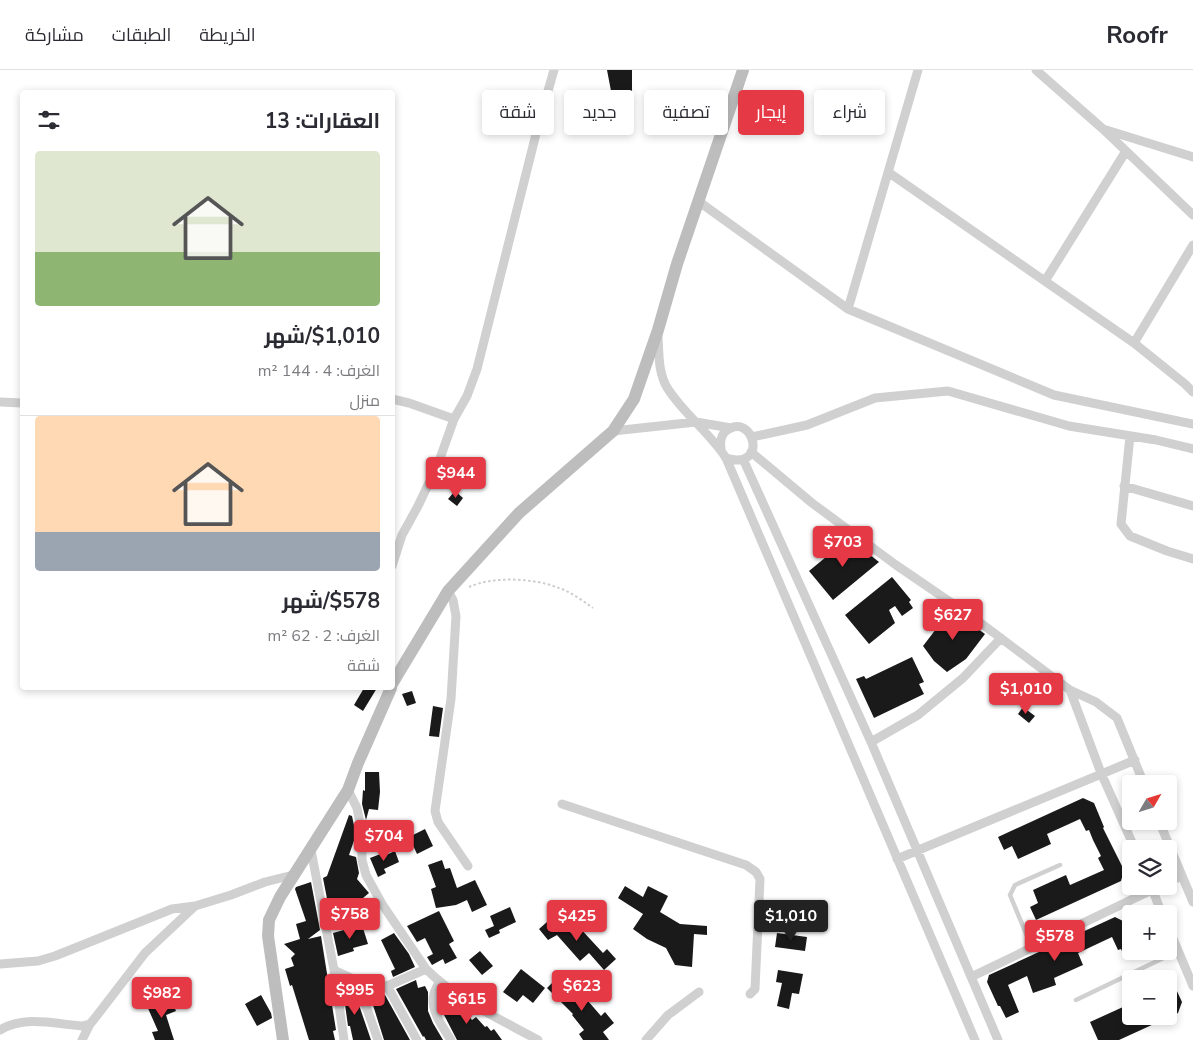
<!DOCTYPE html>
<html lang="ar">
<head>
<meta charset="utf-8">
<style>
  :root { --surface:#fff; --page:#f7f7f7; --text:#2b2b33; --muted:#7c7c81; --line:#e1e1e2; --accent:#e63946 }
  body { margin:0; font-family:"Nunito Sans",Cairo,sans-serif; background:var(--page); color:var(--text); direction:rtl; height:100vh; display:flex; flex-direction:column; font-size:19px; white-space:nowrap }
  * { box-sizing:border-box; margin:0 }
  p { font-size:16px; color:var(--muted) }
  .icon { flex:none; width:28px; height:28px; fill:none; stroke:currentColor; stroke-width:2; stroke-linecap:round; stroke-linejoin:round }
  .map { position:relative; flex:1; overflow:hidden; direction:ltr }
  .sheet { position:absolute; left:20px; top:20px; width:375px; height:600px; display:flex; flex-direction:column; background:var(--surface); border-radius:5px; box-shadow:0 2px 8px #0003; direction:rtl }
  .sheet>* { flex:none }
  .hud { position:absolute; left:410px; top:20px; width:475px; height:45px; direction:rtl; display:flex; gap:10px }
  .needle { width:32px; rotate:51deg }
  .controls { position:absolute; left:1122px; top:705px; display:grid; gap:10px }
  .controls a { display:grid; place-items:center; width:55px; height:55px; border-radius:5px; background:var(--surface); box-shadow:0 2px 8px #0003; font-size:25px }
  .price { position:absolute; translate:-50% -42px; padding:0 11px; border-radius:5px; background:var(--accent); color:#fff; font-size:16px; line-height:32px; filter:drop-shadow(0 1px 2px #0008) }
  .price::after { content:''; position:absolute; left:50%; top:30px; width:15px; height:11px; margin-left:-8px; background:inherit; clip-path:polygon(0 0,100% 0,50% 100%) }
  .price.current { background:#222; color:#fff }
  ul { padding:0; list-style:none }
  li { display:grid; align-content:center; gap:10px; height:265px; padding:0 15px }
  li+li { border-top:1px solid var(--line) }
  li span { display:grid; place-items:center; height:155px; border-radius:5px; color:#555 }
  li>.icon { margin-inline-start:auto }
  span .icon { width:90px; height:90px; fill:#fffc; stroke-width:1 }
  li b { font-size:21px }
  h2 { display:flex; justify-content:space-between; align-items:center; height:60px; padding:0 15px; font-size:21px }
  .tag { padding:0 18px; border-radius:5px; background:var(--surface); box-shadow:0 2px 8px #0003; font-size:18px; line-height:45px }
  .tag.current { background:var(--accent); color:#fff }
  header { display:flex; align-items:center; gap:30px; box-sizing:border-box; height:70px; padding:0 25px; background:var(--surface); border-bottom:1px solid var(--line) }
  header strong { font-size:24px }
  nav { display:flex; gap:28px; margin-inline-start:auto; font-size:18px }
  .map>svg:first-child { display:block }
</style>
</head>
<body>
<header>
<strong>Roofr</strong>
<nav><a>الخريطة</a><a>الطبقات</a><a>مشاركة</a></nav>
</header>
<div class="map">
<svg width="1193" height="970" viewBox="0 0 1193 970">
  <rect width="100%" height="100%" fill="#fff"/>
  <!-- building -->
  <path fill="#1a1a1a" d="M607,0H632V37L625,36L626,60L611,61L610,31H603L604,20L611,21Z
    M455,421L463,428L457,436L448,429Z
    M849,468L879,492L833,530L809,501Z
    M892,507L911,530L909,532L913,538L902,546L895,536L889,540L895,553L869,574L845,545Z
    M953,541L985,564L966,589L947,602L934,591L923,576L946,546Z
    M912,587L924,612L919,614L924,624L874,648L856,609L864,606L866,609Z
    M364,618H377L363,641L354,635Z
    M412,621L416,633L407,636L402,624Z
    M433,636L443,638L439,667L429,666Z
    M1023,637L1035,646L1029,653L1018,644Z
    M365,702H379L380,722L378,740L369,739L366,750L362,734L363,720L365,721Z
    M1083,728L1094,733L1104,757L1103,758L1124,800L1121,811L1036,850L1030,837L1038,833L1033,820L1066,805L1070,815L1104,800L1098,788L1101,786L1093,770L1089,760L1086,761L1080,749L1047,764L1051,774L1018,789L1012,776L1004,780L998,767Z
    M349,745L352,746L356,765L349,785L356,787L359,803L357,809L369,823L350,839L348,836L343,840L340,835L329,839L323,808L327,806Z
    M425,759L433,776L417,784L409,767Z
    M395,781L399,792L384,799L386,803L378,807L370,788L383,783L384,786Z
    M442,790L445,799L450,798L457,818L475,810L487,835L472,842L467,830L456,835L436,838L431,819L436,817L428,795Z
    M311,812L320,860L308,869L321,866L336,960L333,961L335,970H309L292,915L290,916L285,899L294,896L291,888L295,884L284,874L300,869L296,854L306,851L295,819L296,817Z
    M625,816L643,827L648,816L668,826L660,842L680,854L707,856V865L694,864L692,897L675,895L666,878L647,869L633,859L643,844L618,828Z
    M510,837L516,852L499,860L500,863L489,868L485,860L494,856L490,846Z
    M439,841L454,871L449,874L457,888L445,894L443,889L432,895L427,887L433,884L425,868L417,872L407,856Z
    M555,845L571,863L578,856L603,883L607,879L616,889L604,900L589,883L580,891L557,865L548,870L539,859Z
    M1115,847L1125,852L1131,865V885L1125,888L1121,879L1118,880L1112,867L1078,883L1083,895L1054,908L1056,915L1033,923L1027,906L1008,915L1019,942L1006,948L1000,936H998L987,912L989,905Z
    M362,855L368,874L353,878L354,881L338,886L333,863Z
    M394,863L409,884L415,897L393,907L391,901L395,899L381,870Z
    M777,863L807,867L805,881L775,877Z
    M480,881L493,896L482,905L469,890Z
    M521,899L545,918L533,933L523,925L517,932L503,922Z
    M778,900L803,904L799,924L792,923L789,939L777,936L782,913L776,912Z
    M1169,904L1182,932L1178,943L1119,970H1098L1090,952L1123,937L1128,947L1169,946Z
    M559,906L586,933L588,931L601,946L605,942L614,953L603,962L609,970H583L579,964L584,960L572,945L573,944L547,918Z
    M416,910L418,918L425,916L428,922V941L433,953L443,970H426L424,966L423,967L396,919Z
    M342,913L345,921L357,918L360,938L371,970H353L350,956H348Z
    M261,925L271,943L272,948L257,956L245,934Z
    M385,925L410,970H384L372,932Z
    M170,927L176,941L166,945L174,970H155L152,962L158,961L147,936Z
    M453,929L466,945L467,944L472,950L476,947L485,957L487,956L491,961L494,959L502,970H457L441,939Z"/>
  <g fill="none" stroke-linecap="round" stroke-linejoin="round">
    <!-- path -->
    <path stroke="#cdcdcd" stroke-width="2" stroke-dasharray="2.5 2.5" stroke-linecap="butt" d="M469,517C493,506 534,508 559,518C571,522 583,531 593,538"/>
    <!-- lane -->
    <path stroke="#d0d0d0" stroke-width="4.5" d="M1032,878L1010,825L1015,815L1060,795
      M1076,930L1178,881"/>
    <!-- street -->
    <path stroke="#d0d0d0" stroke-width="9" d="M1036,0L1103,59L1193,87
      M1104,60L1193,145
      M888,102L1134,273L1185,314L1193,322
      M698,131L848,239L1054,325L1193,354
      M1045,211L1126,81
      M848,239L918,0
      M658,266C659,283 658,304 668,319C684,344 710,363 726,388C770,401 753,340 726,361C721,365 720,372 721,379
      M1134,273L1193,175
      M392,329L409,333L454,349
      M0,332L22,333
      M613,361L696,352L731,358
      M1130,366L1121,454L1130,466L1167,481L1193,489
      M752,367L807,355L875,328L948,321L1069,356L1156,370L1193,379
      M751,382L812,433L896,495L978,551L1070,620L1096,632L1117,648L1144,714
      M726,388L975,970
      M743,389L871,672L998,970
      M1124,416L1193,436
      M392,496L402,465L418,436L438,394L454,349L467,326L477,299L539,52L554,0
      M448,521L453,530L456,546L451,629L435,741L438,752L468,796
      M1070,620L1101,703L1135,779
      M871,672L918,645L963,608L1001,568
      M348,720L357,738L362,764V790L366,805L382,834L426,899
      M562,734L746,795L756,802L760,809L755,919L750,924
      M1159,751L1193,832
      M311,780L334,900L344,970
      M897,789L1135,690
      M1169,812L1181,806
      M1151,816L1162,844
      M1169,859L1193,916
      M0,894L38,891L55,886L172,839L195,836L231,825L265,812L293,805
      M334,900L362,913L366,936L378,970
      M971,907L1160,816
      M439,912C437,917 433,923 433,928C432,942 443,958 451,970
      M362,913L387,916L426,899C457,930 500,949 538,970
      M387,916L417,970
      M0,960C26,945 54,954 82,956L90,954L95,948L145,883L195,836
      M82,970L90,954
      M646,970L668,945L699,922"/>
    <!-- secondary -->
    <path stroke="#bdbdbd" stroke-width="12" d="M392,614L448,521L519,443L613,361L634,329L658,260L677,194L743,0
      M283,970L268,866L269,850L280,827L348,720L358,693L391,618"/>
  </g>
</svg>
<div class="controls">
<a><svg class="needle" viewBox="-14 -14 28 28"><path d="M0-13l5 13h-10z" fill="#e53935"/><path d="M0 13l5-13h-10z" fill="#7c7c81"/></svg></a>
<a><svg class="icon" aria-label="layers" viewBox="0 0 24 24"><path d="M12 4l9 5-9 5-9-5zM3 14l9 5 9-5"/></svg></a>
<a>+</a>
<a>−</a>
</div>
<b class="price" style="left:456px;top:429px">$944</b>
<b class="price" style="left:843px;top:498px">$703</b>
<b class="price" style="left:953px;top:571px">$627</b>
<b class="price" style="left:1026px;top:645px">$1,010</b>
<b class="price" style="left:384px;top:792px">$704</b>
<b class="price" style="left:350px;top:870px">$758</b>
<b class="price" style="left:577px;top:872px">$425</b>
<b class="price current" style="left:791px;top:872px">$1,010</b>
<b class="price" style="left:1055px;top:892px">$578</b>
<b class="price" style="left:582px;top:942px">$623</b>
<b class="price" style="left:355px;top:946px">$995</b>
<b class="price" style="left:162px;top:949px">$982</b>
<b class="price" style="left:467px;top:955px">$615</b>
<div class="hud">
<a class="tag">شراء</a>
<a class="tag current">إيجار</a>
<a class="tag">تصفية</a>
<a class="tag">جديد</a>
<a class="tag">شقة</a>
</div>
<section class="sheet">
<h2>العقارات: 13<svg class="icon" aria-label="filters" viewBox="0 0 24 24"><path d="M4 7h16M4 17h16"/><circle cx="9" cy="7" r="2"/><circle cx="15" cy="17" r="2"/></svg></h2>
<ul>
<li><span style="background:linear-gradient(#dfe7d0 65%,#8fb573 0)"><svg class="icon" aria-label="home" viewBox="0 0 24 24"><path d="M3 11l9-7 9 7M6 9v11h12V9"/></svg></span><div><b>$1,010/شهر</b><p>الغرف: 4 · 144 m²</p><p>منزل</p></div></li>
<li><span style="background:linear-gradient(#ffd9b3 75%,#9aa5b1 0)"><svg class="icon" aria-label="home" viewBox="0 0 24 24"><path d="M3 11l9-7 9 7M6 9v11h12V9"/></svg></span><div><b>$578/شهر</b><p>الغرف: 2 · 62 m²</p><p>شقة</p></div></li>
</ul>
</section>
</div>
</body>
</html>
